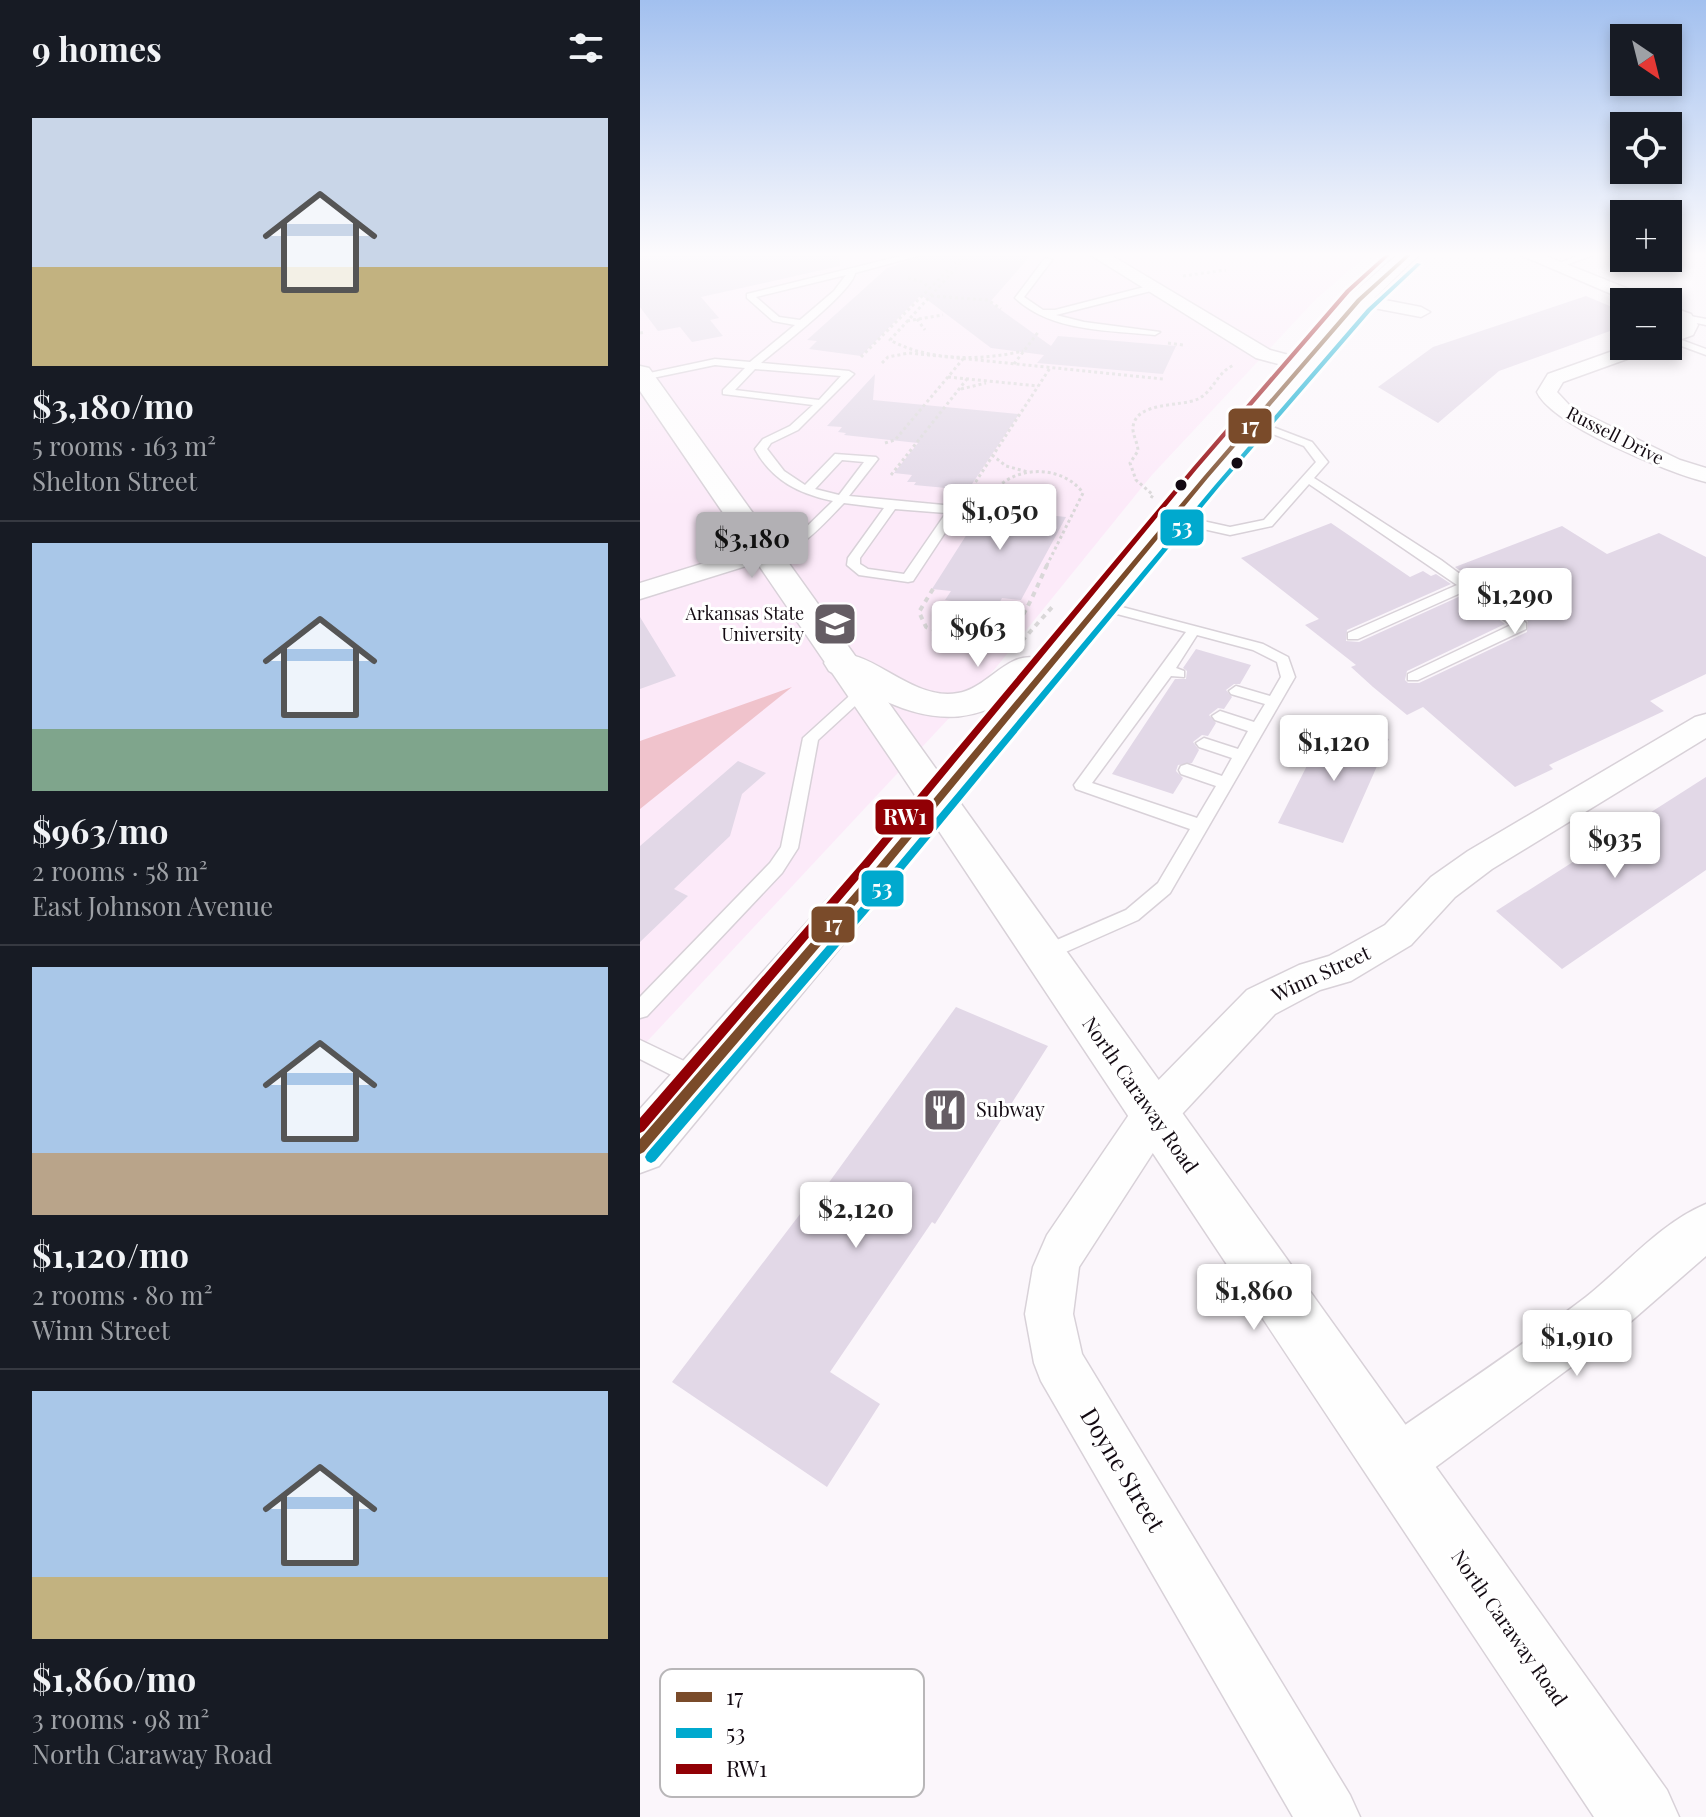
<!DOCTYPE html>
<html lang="en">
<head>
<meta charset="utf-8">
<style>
  :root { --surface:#171b24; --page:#242831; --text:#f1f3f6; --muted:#9ea1a6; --line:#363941; --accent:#b2b0b4 }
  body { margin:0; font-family:"Playfair Display",serif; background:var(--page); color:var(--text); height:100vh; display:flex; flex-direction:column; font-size:30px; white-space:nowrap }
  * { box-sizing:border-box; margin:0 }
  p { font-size:26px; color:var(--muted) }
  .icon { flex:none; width:44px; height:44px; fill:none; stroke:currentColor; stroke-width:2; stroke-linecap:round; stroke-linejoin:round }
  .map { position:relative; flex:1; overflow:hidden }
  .drawer { display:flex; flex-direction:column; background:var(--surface); width:640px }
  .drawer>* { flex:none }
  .needle { width:52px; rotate:145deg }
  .buttons { position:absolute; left:970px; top:24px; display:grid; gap:16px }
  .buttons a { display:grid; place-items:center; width:72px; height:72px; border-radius:0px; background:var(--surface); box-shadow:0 4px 12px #0003; font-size:40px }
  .price { position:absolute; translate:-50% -68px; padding:0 18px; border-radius:8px; background:#fff; color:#222; font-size:26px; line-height:52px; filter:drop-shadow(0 2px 4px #0008) }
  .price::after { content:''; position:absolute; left:50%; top:48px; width:24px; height:18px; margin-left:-12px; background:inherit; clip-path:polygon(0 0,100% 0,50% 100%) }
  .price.on { background:var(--accent); color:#111 }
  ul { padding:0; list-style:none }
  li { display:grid; align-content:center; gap:16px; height:424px; padding:0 32px }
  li+li { border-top:2px solid var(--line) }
  li span { display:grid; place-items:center; height:248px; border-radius:0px; color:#555 }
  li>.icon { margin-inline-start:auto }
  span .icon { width:144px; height:144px; fill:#fffc; stroke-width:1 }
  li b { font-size:34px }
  h2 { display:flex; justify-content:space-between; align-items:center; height:96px; padding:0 32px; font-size:34px }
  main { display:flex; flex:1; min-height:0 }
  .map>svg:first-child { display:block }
</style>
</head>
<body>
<main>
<section class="drawer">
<h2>9 homes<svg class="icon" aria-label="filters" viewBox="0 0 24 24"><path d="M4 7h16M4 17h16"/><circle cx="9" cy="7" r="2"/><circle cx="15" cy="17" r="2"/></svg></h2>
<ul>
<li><span style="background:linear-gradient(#c9d6e8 60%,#c2b280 0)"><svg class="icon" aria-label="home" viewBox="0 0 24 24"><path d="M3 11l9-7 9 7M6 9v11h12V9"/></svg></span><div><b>$3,180/mo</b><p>5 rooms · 163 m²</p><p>Shelton Street</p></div></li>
<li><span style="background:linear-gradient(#a9c7e8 75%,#7fa58c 0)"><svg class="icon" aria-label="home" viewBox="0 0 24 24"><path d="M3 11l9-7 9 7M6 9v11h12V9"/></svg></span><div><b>$963/mo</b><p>2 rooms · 58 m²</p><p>East Johnson Avenue</p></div></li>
<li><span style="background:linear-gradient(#a9c7e8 75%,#b9a48a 0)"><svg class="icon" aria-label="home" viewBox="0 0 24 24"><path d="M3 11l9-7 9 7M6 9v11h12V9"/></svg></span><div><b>$1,120/mo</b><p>2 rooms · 80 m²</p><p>Winn Street</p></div></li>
<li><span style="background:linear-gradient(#a9c7e8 75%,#c2b280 0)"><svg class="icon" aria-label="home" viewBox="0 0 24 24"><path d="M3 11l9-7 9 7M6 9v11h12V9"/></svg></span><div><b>$1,860/mo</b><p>3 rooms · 98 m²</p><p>North Caraway Road</p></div></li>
</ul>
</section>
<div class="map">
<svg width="1066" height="1817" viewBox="0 0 1066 1817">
  <rect width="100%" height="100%" fill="#fbf6fb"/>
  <!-- built -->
  <path fill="#fceaf9" d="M0,254H729L676,299L511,476L354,670L0,1049Z"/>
  <!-- forest -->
  <path fill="#f0c3cc" d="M152,687L0,809V741Z"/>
  <!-- building -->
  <path fill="#e2d8e7" d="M0,254H199L200,266L61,297L79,318L70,320L83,336L52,342L40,327L18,331L0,307Z
    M288,254H392L350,302L411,346L418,336L536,346L523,374L397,363L404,355L351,348L281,295L221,356L169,349L177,341L167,340L247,268Z
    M946,296L984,312V326L859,371L798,423L738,387L793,347Z
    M235,374L233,400L379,414L328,490L274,485L276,482H267L272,475L254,473L278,443L204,435L206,433L198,432L202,427L187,426Z
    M355,490L410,496L405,505L412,506L407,515L426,517L381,600L362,598L357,607L348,605L342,615L311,611L317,602L305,600L311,591L292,589Z
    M691,523L770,577L783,571L791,576L796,574L811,584L707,630L706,641L719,642L825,594L865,624L767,671L765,680L768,683H779L887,632L888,621L815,567L922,526L967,554L1019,533L1066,557V674L1010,701L1024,711L909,765L913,769L875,787L783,707L767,715L733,687L711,667L716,665L665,625L679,619L601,558Z
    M0,617L36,676L0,689Z
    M556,649L611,665L600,684H594L586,690L592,697L584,709L578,708L569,715L576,723L568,736L562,735L553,742L559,750L552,763L538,765L536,771L543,778L533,794L472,774L535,679H546L547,671L543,668Z
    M689,722L749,739L703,843L638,823Z
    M98,761L126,773L102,794L90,836L34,889L48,896L0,942V846Z
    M1066,777V870L922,969L856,911Z
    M316,1007L408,1046L295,1224L292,1222L190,1372L240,1404L187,1487L32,1382L173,1197L177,1199Z"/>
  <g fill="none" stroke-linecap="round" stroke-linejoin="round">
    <!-- service casing -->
    <g stroke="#d8d1d8" stroke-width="3">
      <path id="service" d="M269,254H285L215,273C213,291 139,348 121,363L209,371L214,374L158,430L131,443L127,449L144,471L165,485L195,454L236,457L238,459L209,496L314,506L320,510L273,581L268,582L219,575L207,565L208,558L244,508L204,503C182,525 157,558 122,555V549L156,537L193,501C160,494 132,481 115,449L123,439L150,426L173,405L83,394V390L105,368L75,365L3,380L0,375L75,359L110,362L155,325L133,321L107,298V294ZM206,275L194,291L160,320L139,317L116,297ZM115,369L201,376L179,400L95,390ZM202,460L224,462L199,495L175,489ZM255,509L306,513L264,574L228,569L220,564V558Z
        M943,254H956L918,268L911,266Z
        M963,254H974L970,256Z
        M405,258L412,260L384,297L403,310H415L512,285L515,290L416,315L444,322L520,332L515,335C468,330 412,332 375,298Z
        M1045,315L1066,319V325L1042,320Z
        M1028,335L1066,349V355L1028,341Z
        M609,421H617L672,442L688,462L674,478L801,560L886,623V629L778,680H768V674L871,625L825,591L718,639H708V633L817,585L669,484L632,526L590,535L527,521L525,518L531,514L590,527L624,520L676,462L664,446L609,425Z
        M459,601L623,644L648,657L655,677L530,893L498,920L403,962L396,959L394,954L396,949L486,910L518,883L550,829L436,789L434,785L546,632L454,608V602ZM557,635L613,650L637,662L641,677L630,696L596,686L589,691L591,694L625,704L614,722L580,711L572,716L575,720L608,731L598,749L564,738L556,743L559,747L592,758L582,776L547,764L541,766L539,770L541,774L576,786L557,818L452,783L531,676L544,677V671L536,668Z
        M222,687L229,692L227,695L178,740L158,848L142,873L7,1016L0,1018V997L130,863L141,847L163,738L217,689Z
        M0,1040L65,1071L68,1078L65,1085L58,1087L51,1085L0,1059Z"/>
    </g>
    <!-- minor casing -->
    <g stroke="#d8d1d8" stroke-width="3">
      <path id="minor" d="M449,254H469L630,350L671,361L674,365L664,371L616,358Z
        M878,254H901L1011,298L1014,302H990Z
        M719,295L781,307L790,312L781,317L713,304L710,300L713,296Z
        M1028,306L1051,314L1058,325L1053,335L1028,344V331L1040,325L1028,317Z
        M987,346H1015L1012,350L923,382L917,392L931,407L1040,460L1066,468V482C1029,473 911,425 897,392L908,374Z
        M126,544L135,547L139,552L135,557L0,599V583Z
        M1066,714V738L852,869L815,897L771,945L711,981L680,990L635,1014L529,1128L439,1267L433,1314L442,1354L710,1795L720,1817H653L401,1381L394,1363L385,1314L393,1267L407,1235L499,1100L607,990L659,965L689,956L745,925L791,877L828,851L1055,717Z
        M1066,1204V1256L981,1330L774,1483L755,1490L736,1483L729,1464L736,1445C806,1396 878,1349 946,1297C985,1266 1019,1224 1066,1204Z"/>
    </g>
    <!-- tertiary casing -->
    <g stroke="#d8d1d8" stroke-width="3">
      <path id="tertiary" d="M0,366L9,368L1027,1790L1039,1817H954L255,765L0,391Z"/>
    </g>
    <!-- secondary casing -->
    <g stroke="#d8d1d8" stroke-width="3">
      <path id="secondary" d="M758,254H780L727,305L576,483L252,885L19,1166L0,1173V1109L222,861L355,706C296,735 240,700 189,671L184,663L189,655C230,644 269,702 318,693C346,689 368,651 396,658L711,295Z"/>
    </g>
    <!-- path-far1 -->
    <path stroke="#d9d7d8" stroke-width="3" stroke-dasharray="3 3" stroke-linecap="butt" d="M329,254L250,340C288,361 341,361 383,351
      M543,276L586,270
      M268,278L283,282L290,289
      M291,296L348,300L361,309
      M277,319L285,330
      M267,321L303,315
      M0,333L5,332
      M528,343L543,345
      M221,357L324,254
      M242,363L248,357L269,353L523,379
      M374,364L399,331
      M308,377L398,386
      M321,389L346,383
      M245,443L255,440L323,359
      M352,455L366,466L388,472
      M251,475L327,379
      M326,492L352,493
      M329,492L410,368
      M511,498L513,495L496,480L490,463L498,451C498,443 492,434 493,427C496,401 541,407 558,399C574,391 577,372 594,365
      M344,507C350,499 355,488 364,482C388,465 426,469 443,493L407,565"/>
    <!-- path -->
    <path stroke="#d9d7d8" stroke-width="4" stroke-dasharray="5 5" stroke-linecap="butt" d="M293,589L279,612L286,627C314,638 350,645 376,624C386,615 401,577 408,563
      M382,641L413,606"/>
    <!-- service -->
    <use href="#service" fill="#fefefe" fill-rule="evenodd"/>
    <!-- minor -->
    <use href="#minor" fill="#fefefe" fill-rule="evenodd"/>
    <!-- tertiary -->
    <use href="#tertiary" fill="#fefefe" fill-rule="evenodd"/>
    <!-- secondary -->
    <use href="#secondary" fill="#fefefe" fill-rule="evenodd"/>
    <!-- bus-1 casing -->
    <g stroke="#fff" stroke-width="6">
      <path id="bus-1" d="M767,254H772L721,301L568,478L240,876L4,1152L0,1154V1139L234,870L564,476L717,299Z"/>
    </g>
    <!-- bus-2 casing -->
    <g stroke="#fff" stroke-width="6">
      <path id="bus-2" d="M777,263L781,264L731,311L579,487L251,885L15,1161L11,1163L7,1161L5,1157L7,1153L245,879L575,485L727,309Z"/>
    </g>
    <!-- bus-3 casing -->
    <g stroke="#fff" stroke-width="6">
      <path id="bus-3" d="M746,254H751L710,292L557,469L229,867L4,1131L0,1133V1118L223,861L553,467L706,290Z"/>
    </g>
    <!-- bus-1 -->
    <use href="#bus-1" fill="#7a4b2a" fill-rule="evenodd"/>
    <!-- bus-2 -->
    <use href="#bus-2" fill="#00a9ce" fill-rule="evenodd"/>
    <!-- bus-3 -->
    <use href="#bus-3" fill="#910005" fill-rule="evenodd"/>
  </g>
  <!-- sky -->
  <linearGradient id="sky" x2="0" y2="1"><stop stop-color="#a2c0ef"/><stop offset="0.5" stop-color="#fdfbfd"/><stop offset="1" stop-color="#fdfbfd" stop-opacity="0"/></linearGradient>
  <rect width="1066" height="509" fill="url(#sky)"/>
  <!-- icons -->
  <defs>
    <g id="university-square" transform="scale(2.3)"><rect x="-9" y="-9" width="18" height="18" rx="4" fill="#655d64" stroke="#fff"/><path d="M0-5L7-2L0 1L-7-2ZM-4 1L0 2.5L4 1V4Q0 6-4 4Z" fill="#fff"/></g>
    <g id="restaurant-square" transform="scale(2.3)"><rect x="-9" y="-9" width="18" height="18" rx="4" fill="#655d64" stroke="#fff"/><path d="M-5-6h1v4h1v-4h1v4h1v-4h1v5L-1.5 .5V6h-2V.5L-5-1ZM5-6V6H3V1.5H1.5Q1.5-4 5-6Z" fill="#fff"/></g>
  </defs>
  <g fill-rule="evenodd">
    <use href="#university-square" x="195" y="624"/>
    <use href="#restaurant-square" x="305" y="1110"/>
  </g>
  <!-- markers -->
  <g fill="#140b13" stroke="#fff" stroke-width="3">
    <circle cx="597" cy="463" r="7"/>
    <circle cx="541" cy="485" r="7"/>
  </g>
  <g text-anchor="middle" stroke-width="6" stroke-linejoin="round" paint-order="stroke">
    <!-- far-street labels -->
    <g font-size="18" fill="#140b13" stroke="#fff">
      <text transform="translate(975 436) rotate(27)" y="6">Russell Drive</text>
    </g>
    <!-- far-poi labels -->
    <g font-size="18" fill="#140b13" stroke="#fff" text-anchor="end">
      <text x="164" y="620">Arkansas State<tspan x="164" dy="21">University</tspan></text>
    </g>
    <!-- street labels -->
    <g font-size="20" fill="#140b13" stroke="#fff">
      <text transform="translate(681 974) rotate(-25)" y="7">Winn Street</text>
      <text transform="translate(500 1095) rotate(55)" y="7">North Caraway Road</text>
      <text transform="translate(869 1628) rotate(55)" y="7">North Caraway Road</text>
    </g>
    <!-- poi labels -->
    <g font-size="20" fill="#140b13" stroke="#fff" text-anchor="start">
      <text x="336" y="1117">Subway</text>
    </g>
    <!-- near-street labels -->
    <g font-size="24" fill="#140b13" stroke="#fff">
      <text transform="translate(482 1470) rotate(59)" y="8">Doyne Street</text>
    </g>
  </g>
  <!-- legend -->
  <rect x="20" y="1669" width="264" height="128" rx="12" fill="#fff" stroke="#b8b6b8" stroke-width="2"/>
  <rect x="36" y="1692" width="36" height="10" fill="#7a4b2a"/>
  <rect x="36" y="1728" width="36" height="10" fill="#00a9ce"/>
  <rect x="36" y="1764" width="36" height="10" fill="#910005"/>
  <g font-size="22" fill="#140b13">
    <text x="86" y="1705">17</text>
    <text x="86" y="1741">53</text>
    <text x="86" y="1777">RW1</text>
  </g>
  <g stroke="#fff" stroke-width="3">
    <rect x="587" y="407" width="46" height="38" rx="8" fill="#7a4b2a"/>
    <rect x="519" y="508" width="46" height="39" rx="8" fill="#00a9ce"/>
    <rect x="234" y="798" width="61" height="38" rx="8" fill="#910005"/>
    <rect x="220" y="869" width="45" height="39" rx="8" fill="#00a9ce"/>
    <rect x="170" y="905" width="46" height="39" rx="8" fill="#7a4b2a"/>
  </g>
  <g font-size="22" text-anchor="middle" font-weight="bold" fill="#fff">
    <text x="610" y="434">17</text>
    <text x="542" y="535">53</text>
    <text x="265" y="825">RW1</text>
    <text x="242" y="896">53</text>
    <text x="193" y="932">17</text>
  </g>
</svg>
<div class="buttons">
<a><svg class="needle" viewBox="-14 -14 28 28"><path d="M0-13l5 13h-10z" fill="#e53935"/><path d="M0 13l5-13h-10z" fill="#9ea1a6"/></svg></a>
<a><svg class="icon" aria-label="locate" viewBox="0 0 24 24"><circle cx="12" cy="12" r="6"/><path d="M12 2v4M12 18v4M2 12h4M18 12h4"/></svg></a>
<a>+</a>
<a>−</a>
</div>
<b class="price" style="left:360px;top:552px">$1,050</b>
<b class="price on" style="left:112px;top:580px">$3,180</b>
<b class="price" style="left:875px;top:636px">$1,290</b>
<b class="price" style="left:338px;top:669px">$963</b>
<b class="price" style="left:694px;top:783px">$1,120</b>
<b class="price" style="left:975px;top:880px">$935</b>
<b class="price" style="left:216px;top:1250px">$2,120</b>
<b class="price" style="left:614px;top:1332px">$1,860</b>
<b class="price" style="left:937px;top:1378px">$1,910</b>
</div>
</main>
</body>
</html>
